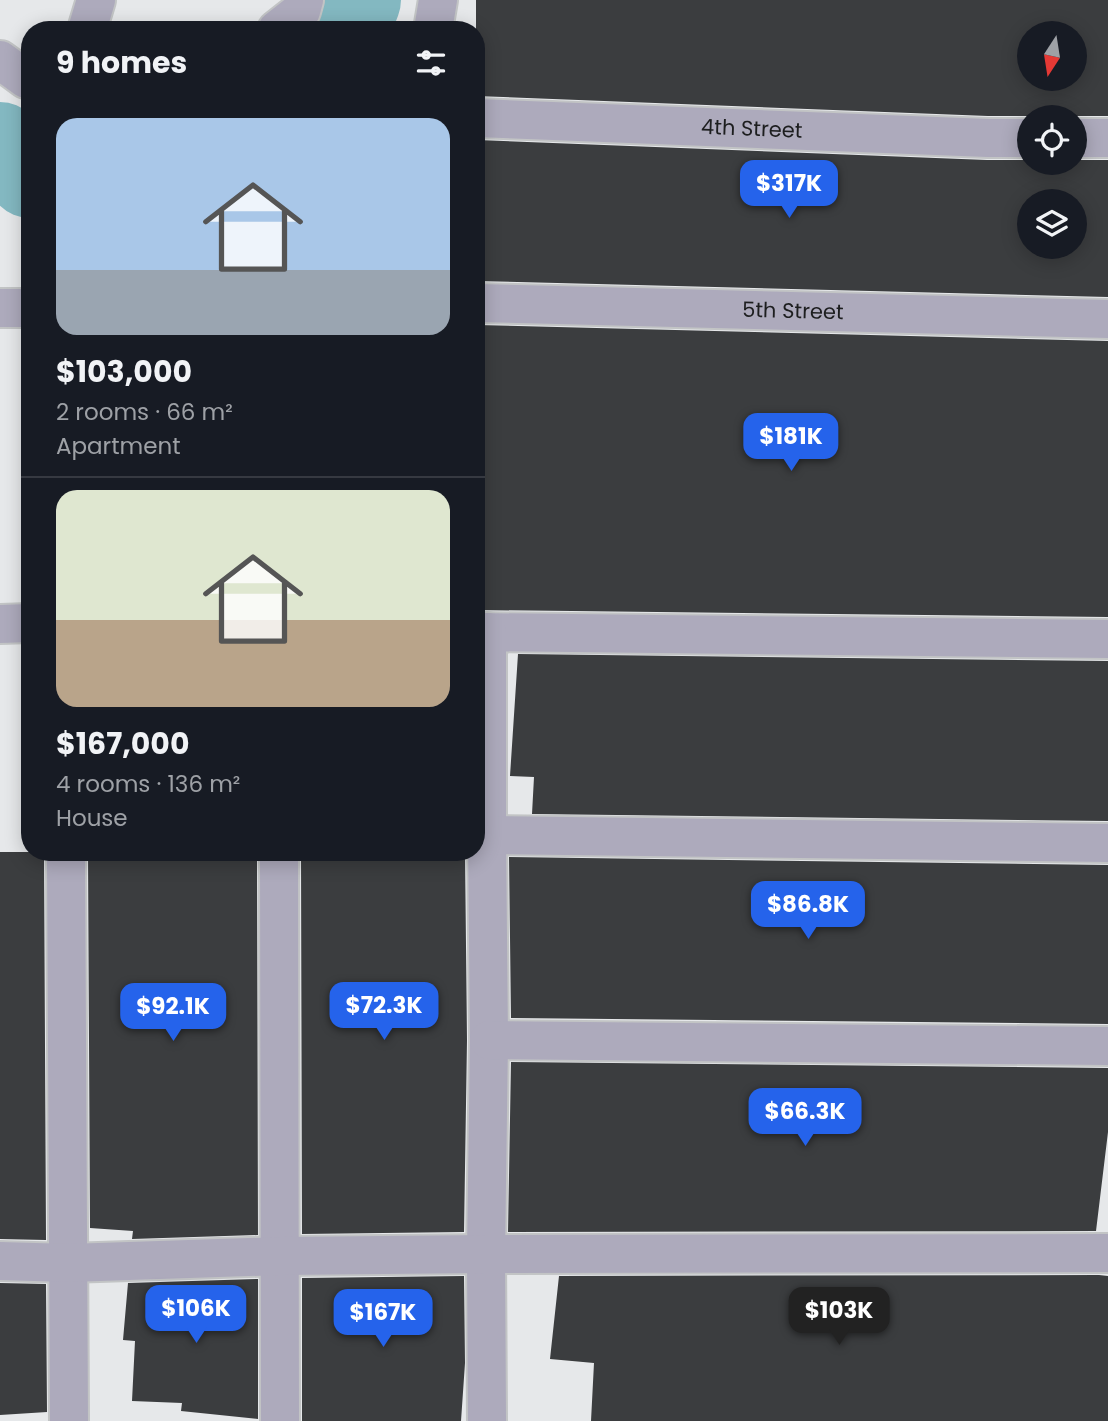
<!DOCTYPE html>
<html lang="en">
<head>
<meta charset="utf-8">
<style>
  :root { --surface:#171b24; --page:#20242c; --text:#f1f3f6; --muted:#9ea1a6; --line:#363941; --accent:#2563eb }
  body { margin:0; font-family:Poppins,sans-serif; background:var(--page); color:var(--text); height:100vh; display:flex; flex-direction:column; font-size:26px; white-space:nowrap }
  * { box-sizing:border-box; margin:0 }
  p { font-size:23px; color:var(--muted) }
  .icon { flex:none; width:38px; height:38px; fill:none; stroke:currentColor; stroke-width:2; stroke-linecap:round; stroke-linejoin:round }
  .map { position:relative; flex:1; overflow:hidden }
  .drawer { position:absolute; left:21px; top:21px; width:464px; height:840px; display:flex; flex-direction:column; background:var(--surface); border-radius:28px; box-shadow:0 4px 18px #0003 }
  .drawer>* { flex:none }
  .needle { width:46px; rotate:192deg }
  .fabs { position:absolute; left:1017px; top:21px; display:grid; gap:14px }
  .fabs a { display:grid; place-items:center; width:70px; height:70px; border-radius:50%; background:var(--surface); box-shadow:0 4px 18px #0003; font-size:35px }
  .price { position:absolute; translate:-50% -60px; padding:0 16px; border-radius:14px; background:var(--accent); color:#fff; font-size:23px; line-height:46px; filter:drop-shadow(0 2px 4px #0008) }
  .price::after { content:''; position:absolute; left:50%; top:42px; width:21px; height:16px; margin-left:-10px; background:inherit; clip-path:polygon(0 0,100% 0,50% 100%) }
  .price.active { background:#222; color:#fff }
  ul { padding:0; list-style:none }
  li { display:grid; align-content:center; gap:14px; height:371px; padding:0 35px }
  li+li { border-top:2px solid var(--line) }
  li span { display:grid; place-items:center; height:217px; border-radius:21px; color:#555 }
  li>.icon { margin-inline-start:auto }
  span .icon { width:126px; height:126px; fill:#fffc; stroke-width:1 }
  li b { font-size:30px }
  h2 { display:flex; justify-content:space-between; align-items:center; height:84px; padding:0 35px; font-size:30px }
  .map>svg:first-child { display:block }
</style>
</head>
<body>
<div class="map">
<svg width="1108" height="1421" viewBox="0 0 1108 1421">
  <rect width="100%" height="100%" fill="#e6e8ea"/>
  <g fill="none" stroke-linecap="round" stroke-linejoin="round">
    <!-- river -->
    <path stroke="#83b8c1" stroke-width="86" d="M342,30L349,23L358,0
      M0,145L30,175"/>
  </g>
  <!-- building -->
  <path fill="#3b3d3f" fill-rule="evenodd" d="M476,0H1108V116H988L476,96ZM1029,33H1074V79H1029Z
    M477,140L987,160H1029V163H1074V160H1108V297L476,281ZM1029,201H1074V247H1029Z
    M477,325L1108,341V617L476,610Z
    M518,654L1108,661V821L532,814L534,777L510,776Z
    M0,852H44L46,1240L0,1239Z
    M88,852H257L258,1235L132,1239L133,1231L90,1228Z
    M301,852H465L467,1040L464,1232L302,1234Z
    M509,857L1108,865V1024L511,1018Z
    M511,1062L1108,1068V1132L1096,1231L508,1232Z
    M1099,1275L1108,1276V1421H591L594,1363L550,1359L559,1276Z
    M464,1276L465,1363L461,1421H302V1278Z
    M258,1279V1419L181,1411L182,1403L132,1401L135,1341L123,1340L128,1283Z
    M0,1283L46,1284L47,1412L0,1415Z"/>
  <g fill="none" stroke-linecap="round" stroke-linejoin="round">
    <!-- minor casing -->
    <g stroke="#c2c4c5" stroke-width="42">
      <g id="minor">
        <path d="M87,30L96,0"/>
        <path d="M277,30L301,11L304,0"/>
        <path d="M433,30L438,0"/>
        <path d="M0,60L26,79H30"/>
        <path id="s1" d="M476,118L988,138H1029"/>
        <path d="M1074,138H1108"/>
        <path id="s2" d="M476,303L1108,319"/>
        <path d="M0,308H30"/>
        <path d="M0,624L30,623"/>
        <path d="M476,632L1108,639"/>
        <path d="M487,632V835L489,1040L486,1254L487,1421"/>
        <path d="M487,835L1108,843"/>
        <path d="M66,852L69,1421"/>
        <path d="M279,852L280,1421"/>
        <path d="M489,1040L1108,1046"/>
        <path d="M0,1261L69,1263L281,1256L486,1254L1108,1253"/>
      </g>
    </g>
    <!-- minor -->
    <use href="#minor" stroke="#adaabc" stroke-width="38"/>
  </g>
  <g text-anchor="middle" stroke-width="7" stroke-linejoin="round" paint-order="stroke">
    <!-- street labels -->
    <g font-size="21" fill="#1d1e1f" stroke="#fff">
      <text dy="7" stroke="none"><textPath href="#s1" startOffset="276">4th Street</textPath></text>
      <text dy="7" stroke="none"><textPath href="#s2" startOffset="317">5th Street</textPath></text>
    </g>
  </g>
</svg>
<div class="fabs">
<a><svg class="needle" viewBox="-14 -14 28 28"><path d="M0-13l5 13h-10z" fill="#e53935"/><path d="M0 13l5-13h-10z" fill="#9ea1a6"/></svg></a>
<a><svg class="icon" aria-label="locate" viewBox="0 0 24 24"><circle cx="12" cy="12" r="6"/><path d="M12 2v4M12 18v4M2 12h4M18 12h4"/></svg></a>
<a><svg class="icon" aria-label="layers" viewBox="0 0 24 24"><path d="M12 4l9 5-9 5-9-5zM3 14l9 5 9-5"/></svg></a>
</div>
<b class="price" style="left:789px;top:220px">$317K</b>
<b class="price" style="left:791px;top:473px">$181K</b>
<b class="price" style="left:808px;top:941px">$86.8K</b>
<b class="price" style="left:384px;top:1042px">$72.3K</b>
<b class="price" style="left:173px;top:1043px">$92.1K</b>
<b class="price" style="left:805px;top:1148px">$66.3K</b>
<b class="price" style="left:196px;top:1345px">$106K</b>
<b class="price active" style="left:839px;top:1347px">$103K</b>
<b class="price" style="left:383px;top:1349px">$167K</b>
<section class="drawer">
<h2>9 homes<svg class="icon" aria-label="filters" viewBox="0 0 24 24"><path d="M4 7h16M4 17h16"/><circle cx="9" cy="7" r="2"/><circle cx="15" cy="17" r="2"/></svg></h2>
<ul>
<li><span style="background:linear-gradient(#a9c7e8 70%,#9aa5b1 0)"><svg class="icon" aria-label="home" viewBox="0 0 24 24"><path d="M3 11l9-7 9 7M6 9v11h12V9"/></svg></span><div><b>$103,000</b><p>2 rooms · 66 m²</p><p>Apartment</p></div></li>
<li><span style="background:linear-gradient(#dfe7d0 60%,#b9a48a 0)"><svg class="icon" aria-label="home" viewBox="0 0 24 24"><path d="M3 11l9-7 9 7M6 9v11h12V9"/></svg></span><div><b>$167,000</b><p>4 rooms · 136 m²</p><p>House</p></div></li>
</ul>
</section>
</div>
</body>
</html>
